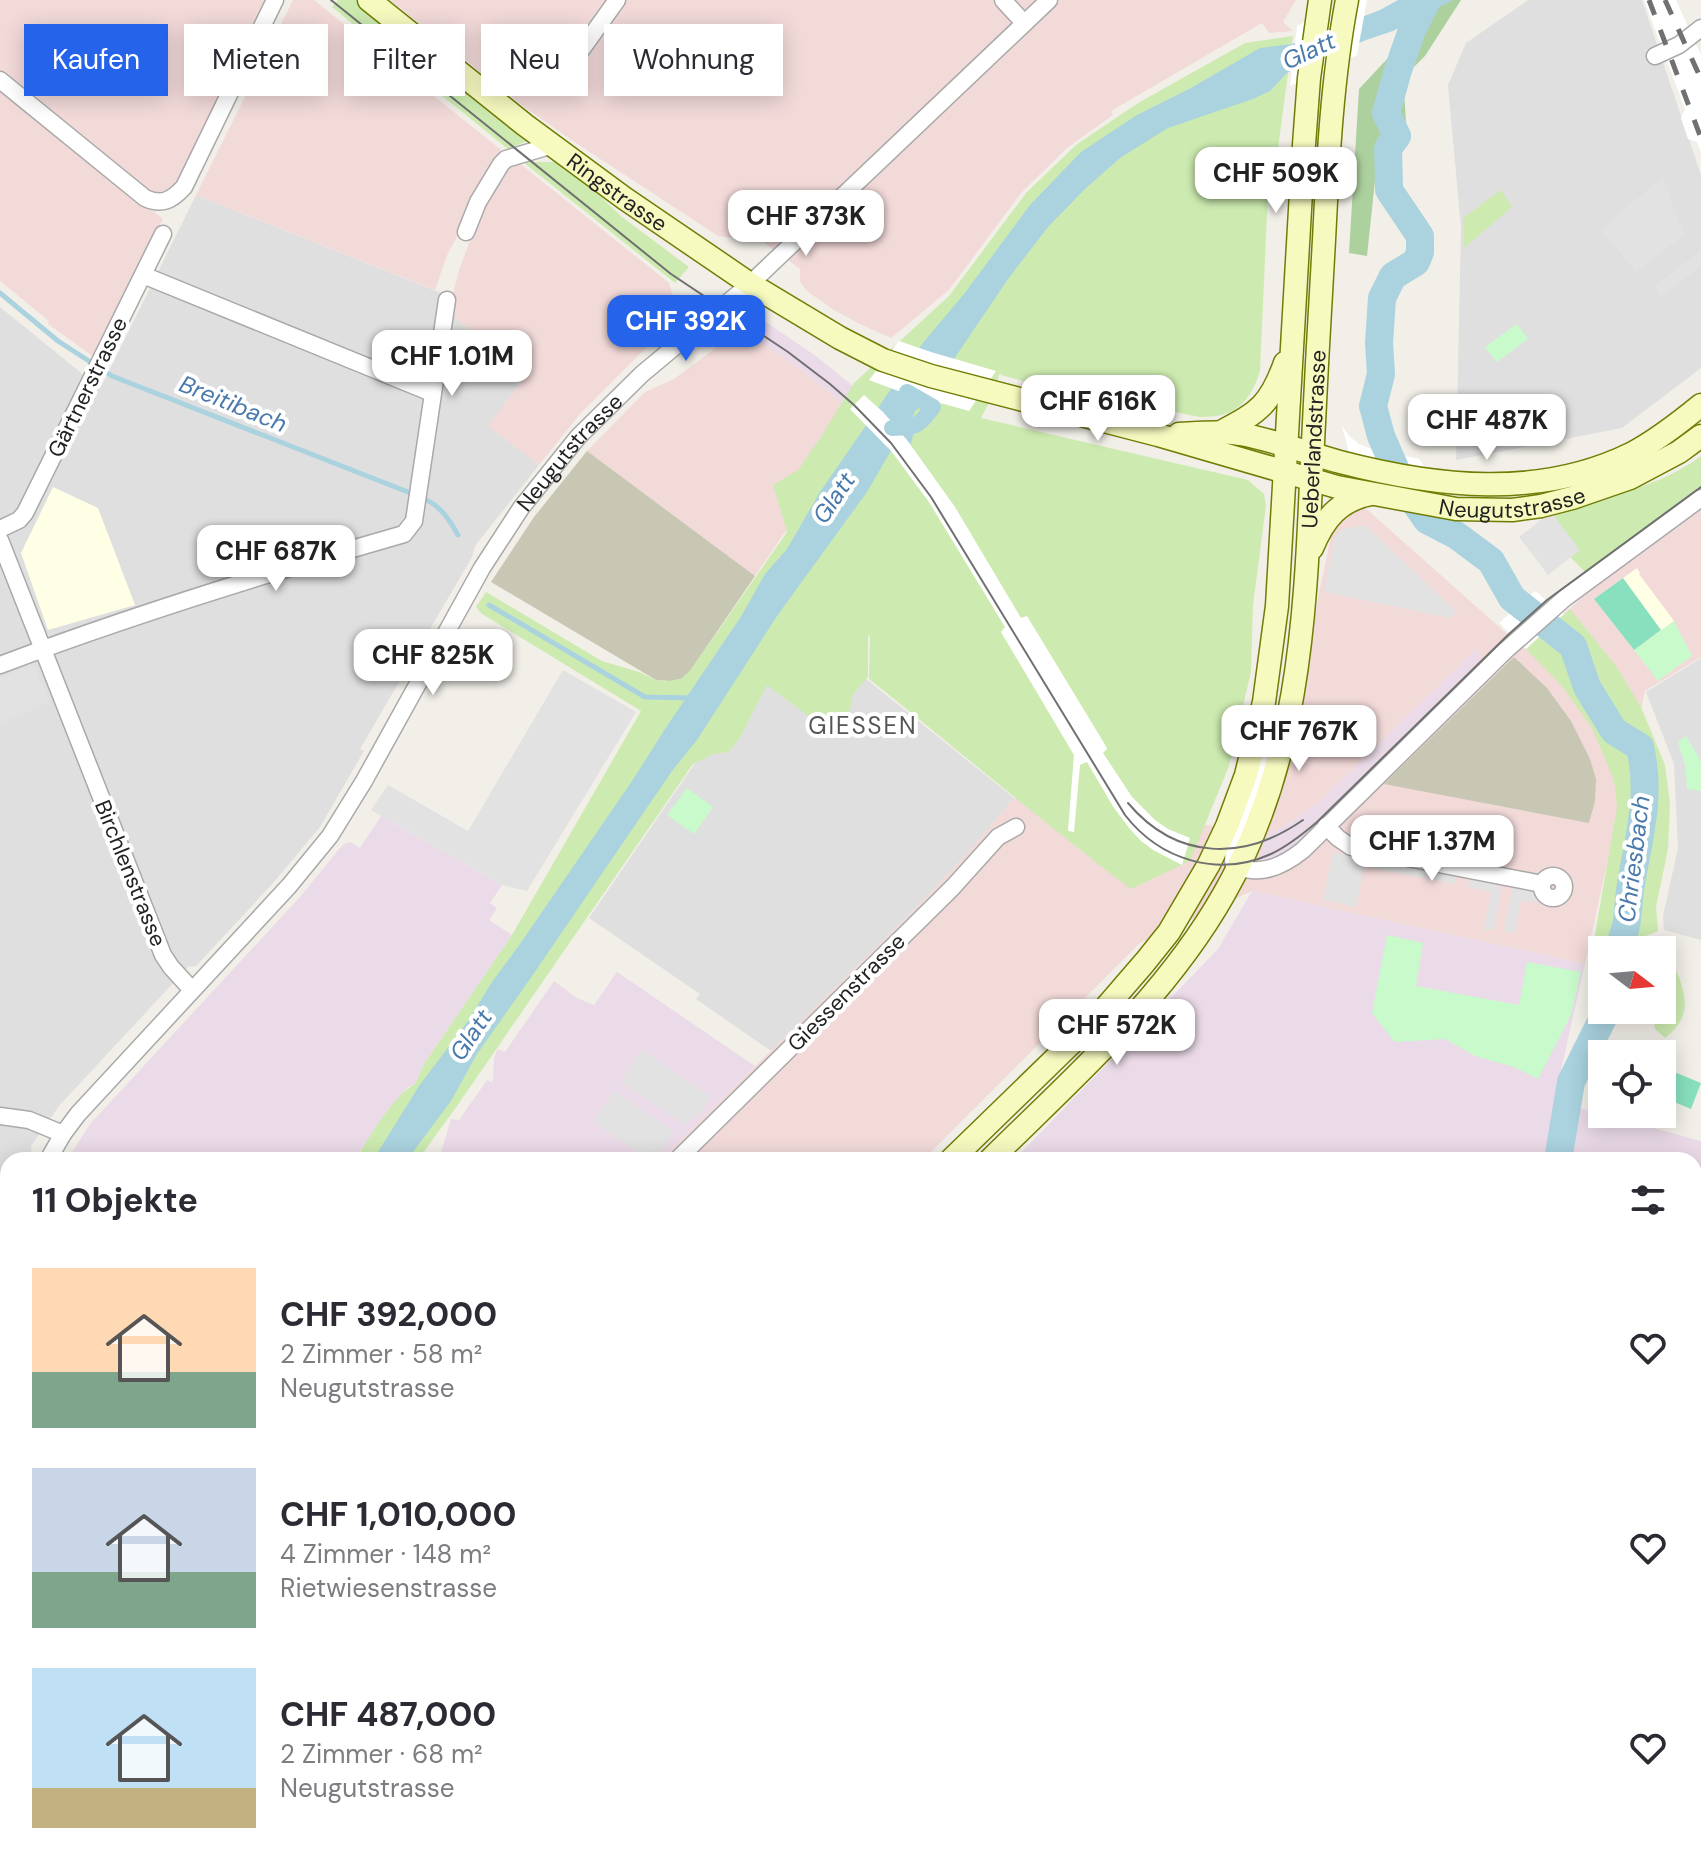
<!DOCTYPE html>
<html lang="de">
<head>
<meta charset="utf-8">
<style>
  :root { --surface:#fff; --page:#f7f7f7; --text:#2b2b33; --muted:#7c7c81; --accent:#2563eb }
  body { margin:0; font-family:"DM Sans",sans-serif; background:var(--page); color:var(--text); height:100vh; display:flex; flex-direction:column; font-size:30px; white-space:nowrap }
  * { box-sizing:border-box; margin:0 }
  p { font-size:26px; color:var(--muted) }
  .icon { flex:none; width:44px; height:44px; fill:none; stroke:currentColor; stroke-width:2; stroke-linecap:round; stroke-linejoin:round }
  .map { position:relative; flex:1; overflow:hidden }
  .side { position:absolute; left:0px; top:1152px; width:1702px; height:712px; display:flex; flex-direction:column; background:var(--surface); border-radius:24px 24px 0 0; box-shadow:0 4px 20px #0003 }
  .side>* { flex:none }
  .guide { position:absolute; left:24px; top:24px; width:800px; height:72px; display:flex; gap:16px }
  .needle { width:52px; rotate:106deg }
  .tools { position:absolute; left:1588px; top:936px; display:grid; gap:16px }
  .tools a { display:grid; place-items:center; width:88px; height:88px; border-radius:0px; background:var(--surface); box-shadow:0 4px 20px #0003; font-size:40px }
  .price { position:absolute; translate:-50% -68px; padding:0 18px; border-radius:16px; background:#fff; color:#222; font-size:26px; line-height:52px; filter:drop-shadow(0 2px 4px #0008) }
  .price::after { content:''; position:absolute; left:50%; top:48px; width:24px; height:18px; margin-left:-12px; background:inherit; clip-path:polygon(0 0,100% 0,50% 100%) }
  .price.current { background:var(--accent); color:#fff }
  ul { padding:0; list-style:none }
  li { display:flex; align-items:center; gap:24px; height:200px; padding:0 32px }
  li span { display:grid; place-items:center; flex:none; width:224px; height:160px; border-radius:0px; color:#555 }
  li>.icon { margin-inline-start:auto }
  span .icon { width:96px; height:96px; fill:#fffc; stroke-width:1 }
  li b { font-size:34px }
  h2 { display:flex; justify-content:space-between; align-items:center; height:96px; padding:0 32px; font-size:34px }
  .pill { padding:0 28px; border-radius:0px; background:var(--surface); box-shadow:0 4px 20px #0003; font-size:28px; line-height:72px }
  .pill.current { background:var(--accent); color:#fff }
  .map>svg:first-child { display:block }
</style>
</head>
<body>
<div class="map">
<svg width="1701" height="1864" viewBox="0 0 1701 1864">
  <rect width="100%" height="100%" fill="#f2efe9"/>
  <!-- residential -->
  <path fill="#e0dfdf" d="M1528,0H1642L1701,175V368L1622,428L1456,460L1461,228L1448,85L1466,43Z
    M196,195L439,292L453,294L452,316L527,374L489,426L539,465L475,546L472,557L360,749L364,751L320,827L274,882L196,966L188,967L59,1106L31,1146L32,1160H8V1856H294L289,1864H0V307L85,376L103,383Z
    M793,620L1014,798L973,847L916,908L771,1051L696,999L700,994L589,918Z
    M1701,658V940L1664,930L1663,916L1678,848L1674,764L1646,692Z
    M1701,1501V1864H1308L1316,1856H1694V1507Z
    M471,1856H579L590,1864H466Z"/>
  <!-- commercial -->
  <path fill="#f2dad9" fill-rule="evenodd" d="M0,0H268L177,186L164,193L157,194L144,189L0,71Z
    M293,0H314L505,153L448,253L435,290L196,195Z
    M390,0H1296L1283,22L1293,31L1269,33L1262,23L1111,111L1113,115L1067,148L1021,193L949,290L891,338L860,324L834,310L811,294L806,290L800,281V269L763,242L718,236L573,141L523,106Z
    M0,86L163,219L94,357L48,324L49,321L0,281Z
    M518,162L669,283L676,305L669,325L580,414L539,465L488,426L527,374L452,316L453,294L459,270L483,206L505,170Z
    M737,336L754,347L760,341L802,370L850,409L832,463L755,576L587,451L645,392L674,379L725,341Z
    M1701,493V657L1645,691L1585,964L1252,891L1140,943L923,1160H660L916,908L973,847L1014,798L1263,833L1297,724L1318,598L1333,527L1362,505L1524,649ZM1475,650L1260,864L1290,823L1321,801Z"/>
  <!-- industrial -->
  <path fill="#ebdbe8" d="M754,314L816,356L864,395L850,409L802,370L736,326Z
    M1476,649L1482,667L1286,856L1260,864L1262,837L1290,823L1321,800Z
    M381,816L502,885L490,903L497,908L489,920L512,935L424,1064L415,1084L408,1087L388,1111L354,1160H67L90,1124L299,898L340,848L344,844L350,842L360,848Z
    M1252,891L1585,964L1554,1101L1701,1141V1501L1694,1507V1160H1014L1218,949Z
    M617,972L755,1066L660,1160H439L451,1119L459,1120L487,1080L491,1082L493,1080L494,1059L497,1049L505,1052L554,981L577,998L594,1005Z
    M739,1856H1316L1308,1864H744Z"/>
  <!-- education -->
  <path fill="#ffffe5" d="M53,487L98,508L135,605L48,630L21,553Z
    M1637,568L1640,573L1639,574L1674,621L1634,650L1594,599Z"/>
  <!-- construction -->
  <path fill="#c7c7b4" d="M587,451L755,576L690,671L681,679L670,681L656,680L491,582L534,517Z
    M1514,657L1547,688L1571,721L1590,759L1596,779L1595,801L1589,823L1384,784Z
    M8,1409V1578L0,1579V1413Z"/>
  <!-- grass -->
  <path fill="#cdebb0" d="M338,0H356L530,140L508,149L332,7Z
    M1293,36L1277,156L1270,157L1269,169L1260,371C1250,403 1234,418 1200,417L1039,385L1001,375L1000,372L994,393L981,418L1248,480L1264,494L1266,506L1253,605L1251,672L1229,766L1190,861L1131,889C1042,822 957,749 869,679L870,634L868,637V677L853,694L846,728L831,733L767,685L738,741L728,752L714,754L693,764L457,1106L418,1160H355C368,1140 394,1094 415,1084L424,1064L512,935L641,711L482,614L476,607L486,592L602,661L639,672L656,680L670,681L681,679L690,671L787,532L773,485L798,470L821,437L854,383L949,296L1026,193L1076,145L1138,103L1245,43Z
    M523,162H557L601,197L622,217L689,267L675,283Z
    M1501,190L1512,207L1464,248L1463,218Z
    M1701,456V492L1587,574L1570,557L1579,551L1551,512C1602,497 1657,489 1701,456Z
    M1570,609L1616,666L1641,707L1665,765L1670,804L1668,849L1656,907L1658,931L1611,950H1602V953L1591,958L1617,807L1614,780L1592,728L1562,686L1526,649Z
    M1677,972C1688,999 1690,1019 1665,1038L1655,1029L1653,1010H1662V980Z
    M24,1856H133L132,1864H22Z"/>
  <!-- forest -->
  <path fill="#add19e" d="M1450,0H1461L1425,56L1403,78L1406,121L1379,143L1367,256L1349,253L1359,89L1433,10Z"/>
  <!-- park -->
  <path fill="#c8facc" d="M1517,324L1528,339L1497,362L1485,347Z
    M1674,621L1692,656L1658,681L1634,650Z
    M1686,736L1701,761V791L1687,789L1685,765L1678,742Z
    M687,788L713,807L694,834L667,815Z
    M1387,935L1423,943L1416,986L1519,1005L1527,962L1581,972L1571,1015L1538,1079L1514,1067L1475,1056L1445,1039L1395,1042L1372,1013Z"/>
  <!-- pitch -->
  <path fill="#88e0be" d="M1623,578L1661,630L1634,650L1594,599Z
    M1662,1067L1701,1083L1691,1109L1662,1097Z"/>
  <!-- parking -->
  <path fill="#e2e2e2" d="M1663,177L1684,235L1636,272L1601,229Z
    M1701,250V266L1661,297L1654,287Z
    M1551,512L1580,550L1548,575L1519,537Z
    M1365,525L1457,612L1450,618L1324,592L1335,537L1341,530Z
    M33,664L50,702L0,724V678Z
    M563,670L636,712L527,891L502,885L371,810L388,785L468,831Z
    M1382,833L1462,848L1459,861L1376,845Z
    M1333,852L1361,859L1364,866L1356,907L1323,900Z
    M1372,858L1457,873L1455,884L1375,869Z
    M1472,876L1498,881L1501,891L1494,929L1483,931L1491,892L1468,887Z
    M1513,886L1535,890L1537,903L1521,900L1515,933L1504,931Z
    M642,1050L711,1097L697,1118L692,1116L685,1125L621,1082Z
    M615,1091L674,1132L659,1153L654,1150L648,1159L593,1122Z
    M553,1856H724L730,1864H565Z"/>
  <!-- water -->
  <path fill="#aad3df" d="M1398,0H1453L1393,31L1366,40L1287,73L1270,91L1253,99L1168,128L1120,158L1085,189L1048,227L1008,279L954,359L928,390L922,406L915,411L910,424L914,431L911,444L899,437L867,492L777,616L697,740L672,771L530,979L477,1054L451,1101L407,1160H373L419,1086L468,1021L492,982L520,944L632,781L665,729L742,615L765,574L787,549L820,492L860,434L922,344L964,294L1030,205L1081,152L1137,115L1189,89L1260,48L1292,44L1380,10Z"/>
  <!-- pier -->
  <path fill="#fff" d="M1353,0H1367L1357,55L1290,86L1297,26Z
    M1644,0H1676L1701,55V152L1697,142L1688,139L1681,118L1685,109Z
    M899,341L931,352L996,371L969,411L901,392L869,380Z
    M864,395L883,412L907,440L955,507L1021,618L1027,616L1104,743L1107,749L1103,753L1132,797L1155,820L1168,829L1190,838L1182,865L1153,850L1140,840L1130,829L1114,808L1087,762L1080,765L1074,832L1068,831L1074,755L1001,632L1005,627L929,502L892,452L850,409Z
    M1342,426L1349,436L1359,444L1371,449L1419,459L1464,520L1379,506L1363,505Z
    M1535,591L1564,614L1526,649L1499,623Z"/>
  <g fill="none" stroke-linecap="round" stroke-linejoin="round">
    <!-- stream -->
    <path stroke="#aad3df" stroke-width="5" d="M0,293L58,341L112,376L413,494
      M422,498C440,505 449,519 458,535
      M489,605L645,697L692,698"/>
    <!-- canal -->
    <path stroke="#aad3df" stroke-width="16" d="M892,428C918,427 917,427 933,407L907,392"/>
    <!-- river -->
    <path stroke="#aad3df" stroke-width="28" d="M1427,0L1412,30L1398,70L1386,113L1397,136L1388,148L1389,190L1420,236V252L1416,262L1393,276L1382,298L1379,343L1381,374L1373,406L1381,436L1402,484L1427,520L1456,535L1491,561L1512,598L1573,646L1587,687L1614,731L1640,747C1652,798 1638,839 1630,890C1627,914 1629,928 1617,950
      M1558,1160L1571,1082L1607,1010
      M1630,1856L1631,1864"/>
    <!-- minor casing -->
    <g stroke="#a9a9a9" stroke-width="19">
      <g id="minor">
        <path d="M1003,0L1024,23"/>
        <path d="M579,53L617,0"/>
        <path d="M1655,56L1679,45L1701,28"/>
        <path d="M0,80L145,198C162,206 172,200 184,187L275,0"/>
        <path d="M466,232L478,202L501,164L506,159L553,145"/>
        <path d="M143,275L432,393"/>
        <path d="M0,529L19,520L25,513L163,234"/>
        <path d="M0,540L163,955L171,967L192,990"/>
        <path d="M0,665C132,615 268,573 404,534L414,521L447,300"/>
        <path d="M1265,719C1266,727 1267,736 1266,744C1263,765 1226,853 1234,865C1238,870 1246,869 1252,870C1270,872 1288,862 1303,850L1505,651L1565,598L1701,498"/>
        <path d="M1326,826L1338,838L1351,847L1542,884"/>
        <circle cx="1553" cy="887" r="11"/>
        <path d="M0,1116L29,1120L63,1134"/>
        <path id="s1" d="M48,1160L63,1134L78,1114L289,886L330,836L364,781L482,568L521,508L578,437L642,374L750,284L1049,0"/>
        <path d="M677,1160L953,887L998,837L1016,827"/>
        <path d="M1694,1679L1701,1673"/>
        <path d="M0,1798L8,1766"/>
        <path d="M542,1856L554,1864"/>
        <path d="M1044,1856L1076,1864"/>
        <path d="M1672,1856L1675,1864"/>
        <path d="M459,1864L464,1856"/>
        <path d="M907,1864L935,1856"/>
        <path d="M1224,1864L1233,1856"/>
        <path d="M1688,1864L1701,1855"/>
      </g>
    </g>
    <!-- secondary casing -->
    <g stroke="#707d05" stroke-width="25">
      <g id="secondary">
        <path id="s2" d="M369,0L525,125L624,198L750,284L840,338L883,360L931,376L1158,435L1337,487L1456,509L1512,510L1541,506L1572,498L1630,478L1679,452L1701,436"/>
        <path d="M1221,432C1259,412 1270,405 1285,363"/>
        <path d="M1179,434C1199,433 1220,431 1240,434C1274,440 1307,453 1340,462C1436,487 1539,499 1631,454C1656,441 1679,423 1701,405"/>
        <path d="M1312,548C1324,519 1339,500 1371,494"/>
        <path d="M951,1160L1095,1020L1145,962L1169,932L1209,864L1227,826L1246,775L1264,702L1277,606L1303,158L1309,78L1320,0"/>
        <path id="s3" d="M990,1160C1074,1077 1165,998 1224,894C1297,766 1305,625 1311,482C1315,401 1319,321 1324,240C1328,160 1332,79 1347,0"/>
        <path d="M314,1864L319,1856"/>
        <path d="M344,1864L349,1856"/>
      </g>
    </g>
    <!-- minor -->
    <use href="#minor" stroke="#fff" stroke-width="16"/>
    <!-- secondary -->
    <use href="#secondary" stroke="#f7fabf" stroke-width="22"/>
    <!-- tram -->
    <path stroke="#707070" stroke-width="2" d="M331,0L671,274L788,352L830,384L854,405L891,443L931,497L1125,815C1160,860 1218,878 1271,854C1288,846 1303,834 1317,822L1509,634L1547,600L1701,487
      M1128,803C1177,861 1244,861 1303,820"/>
    <!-- rail -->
    <path stroke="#707070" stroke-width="5" stroke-dasharray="16 16" stroke-linecap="butt" d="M1649,0L1701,138
      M1665,0L1701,79
      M1694,1414L1701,1403
      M1694,1459L1701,1450
      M1694,1493L1701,1486
      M1297,1864L1305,1856"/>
  </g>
  <g text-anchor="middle" stroke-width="8" stroke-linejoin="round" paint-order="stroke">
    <!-- street labels -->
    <g font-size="22" fill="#222" stroke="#fff">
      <text dy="8" stroke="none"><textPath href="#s2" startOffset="314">Ringstrasse</textPath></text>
      <text transform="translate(87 387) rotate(-64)" y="8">Gärtnerstrasse</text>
      <text dy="8" stroke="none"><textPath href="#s3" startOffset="824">Ueberlandstrasse</textPath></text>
      <text dy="8" stroke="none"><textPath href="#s1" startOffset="884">Neugutstrasse</textPath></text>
      <text dy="8" stroke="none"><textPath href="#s2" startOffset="1278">Neugutstrasse</textPath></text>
      <text transform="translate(131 873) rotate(68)" y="8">Birchlenstrasse</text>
      <text transform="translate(846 992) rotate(-45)" y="8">Giessenstrasse</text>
    </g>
    <!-- water labels -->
    <g font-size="24" font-style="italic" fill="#4a7aab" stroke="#fff">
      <text transform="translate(1309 51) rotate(-25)" y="8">Glatt</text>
      <text transform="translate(233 404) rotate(22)" y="8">Breitibach</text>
      <text transform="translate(834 498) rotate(-56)" y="8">Glatt</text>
      <text transform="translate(1634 859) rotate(-83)" y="8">Chriesbach</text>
      <text transform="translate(471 1035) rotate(-56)" y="8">Glatt</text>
    </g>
    <!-- neighbourhood labels -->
    <g font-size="24" letter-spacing="2" fill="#555" stroke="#fff">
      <text x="863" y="734">GIESSEN</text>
    </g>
  </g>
</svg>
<div class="tools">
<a><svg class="needle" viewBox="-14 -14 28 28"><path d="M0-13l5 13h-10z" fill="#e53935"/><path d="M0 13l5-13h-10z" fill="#7c7c81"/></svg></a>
<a><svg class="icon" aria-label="locate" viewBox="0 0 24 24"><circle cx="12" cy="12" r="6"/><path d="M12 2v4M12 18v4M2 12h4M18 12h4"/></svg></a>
</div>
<b class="price" style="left:1276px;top:215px">CHF 509K</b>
<b class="price" style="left:806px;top:258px">CHF 373K</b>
<b class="price current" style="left:686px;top:363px">CHF 392K</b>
<b class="price" style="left:452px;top:398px">CHF 1.01M</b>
<b class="price" style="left:1098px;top:443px">CHF 616K</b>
<b class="price" style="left:1487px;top:462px">CHF 487K</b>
<b class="price" style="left:276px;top:593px">CHF 687K</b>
<b class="price" style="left:433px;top:697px">CHF 825K</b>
<b class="price" style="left:1299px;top:773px">CHF 767K</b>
<b class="price" style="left:1432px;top:883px">CHF 1.37M</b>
<b class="price" style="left:1117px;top:1067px">CHF 572K</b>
<div class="guide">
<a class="pill current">Kaufen</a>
<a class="pill">Mieten</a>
<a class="pill">Filter</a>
<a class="pill">Neu</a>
<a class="pill">Wohnung</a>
</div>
<section class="side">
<h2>11 Objekte<svg class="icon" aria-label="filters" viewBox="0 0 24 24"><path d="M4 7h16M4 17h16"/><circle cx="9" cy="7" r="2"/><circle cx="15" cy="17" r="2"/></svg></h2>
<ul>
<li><span style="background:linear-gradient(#ffd9b3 65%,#7fa58c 0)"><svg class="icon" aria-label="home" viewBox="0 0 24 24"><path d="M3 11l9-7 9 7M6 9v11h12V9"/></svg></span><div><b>CHF 392,000</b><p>2 Zimmer · 58 m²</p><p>Neugutstrasse</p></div><svg class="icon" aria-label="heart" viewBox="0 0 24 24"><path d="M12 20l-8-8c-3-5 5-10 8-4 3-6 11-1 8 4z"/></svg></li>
<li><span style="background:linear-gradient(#c9d6e8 65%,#7fa58c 0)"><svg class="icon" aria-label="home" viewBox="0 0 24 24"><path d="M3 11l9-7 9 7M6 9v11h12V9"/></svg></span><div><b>CHF 1,010,000</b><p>4 Zimmer · 148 m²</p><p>Rietwiesenstrasse</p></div><svg class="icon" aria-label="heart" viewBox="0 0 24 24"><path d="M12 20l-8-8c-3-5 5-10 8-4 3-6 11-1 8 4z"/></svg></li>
<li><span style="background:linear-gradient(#bfe0f5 75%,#c2b280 0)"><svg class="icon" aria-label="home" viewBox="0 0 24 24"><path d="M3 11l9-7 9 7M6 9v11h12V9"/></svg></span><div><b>CHF 487,000</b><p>2 Zimmer · 68 m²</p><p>Neugutstrasse</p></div><svg class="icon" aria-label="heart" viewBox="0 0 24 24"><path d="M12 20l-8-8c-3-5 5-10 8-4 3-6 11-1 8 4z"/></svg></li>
</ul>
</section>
</div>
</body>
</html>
